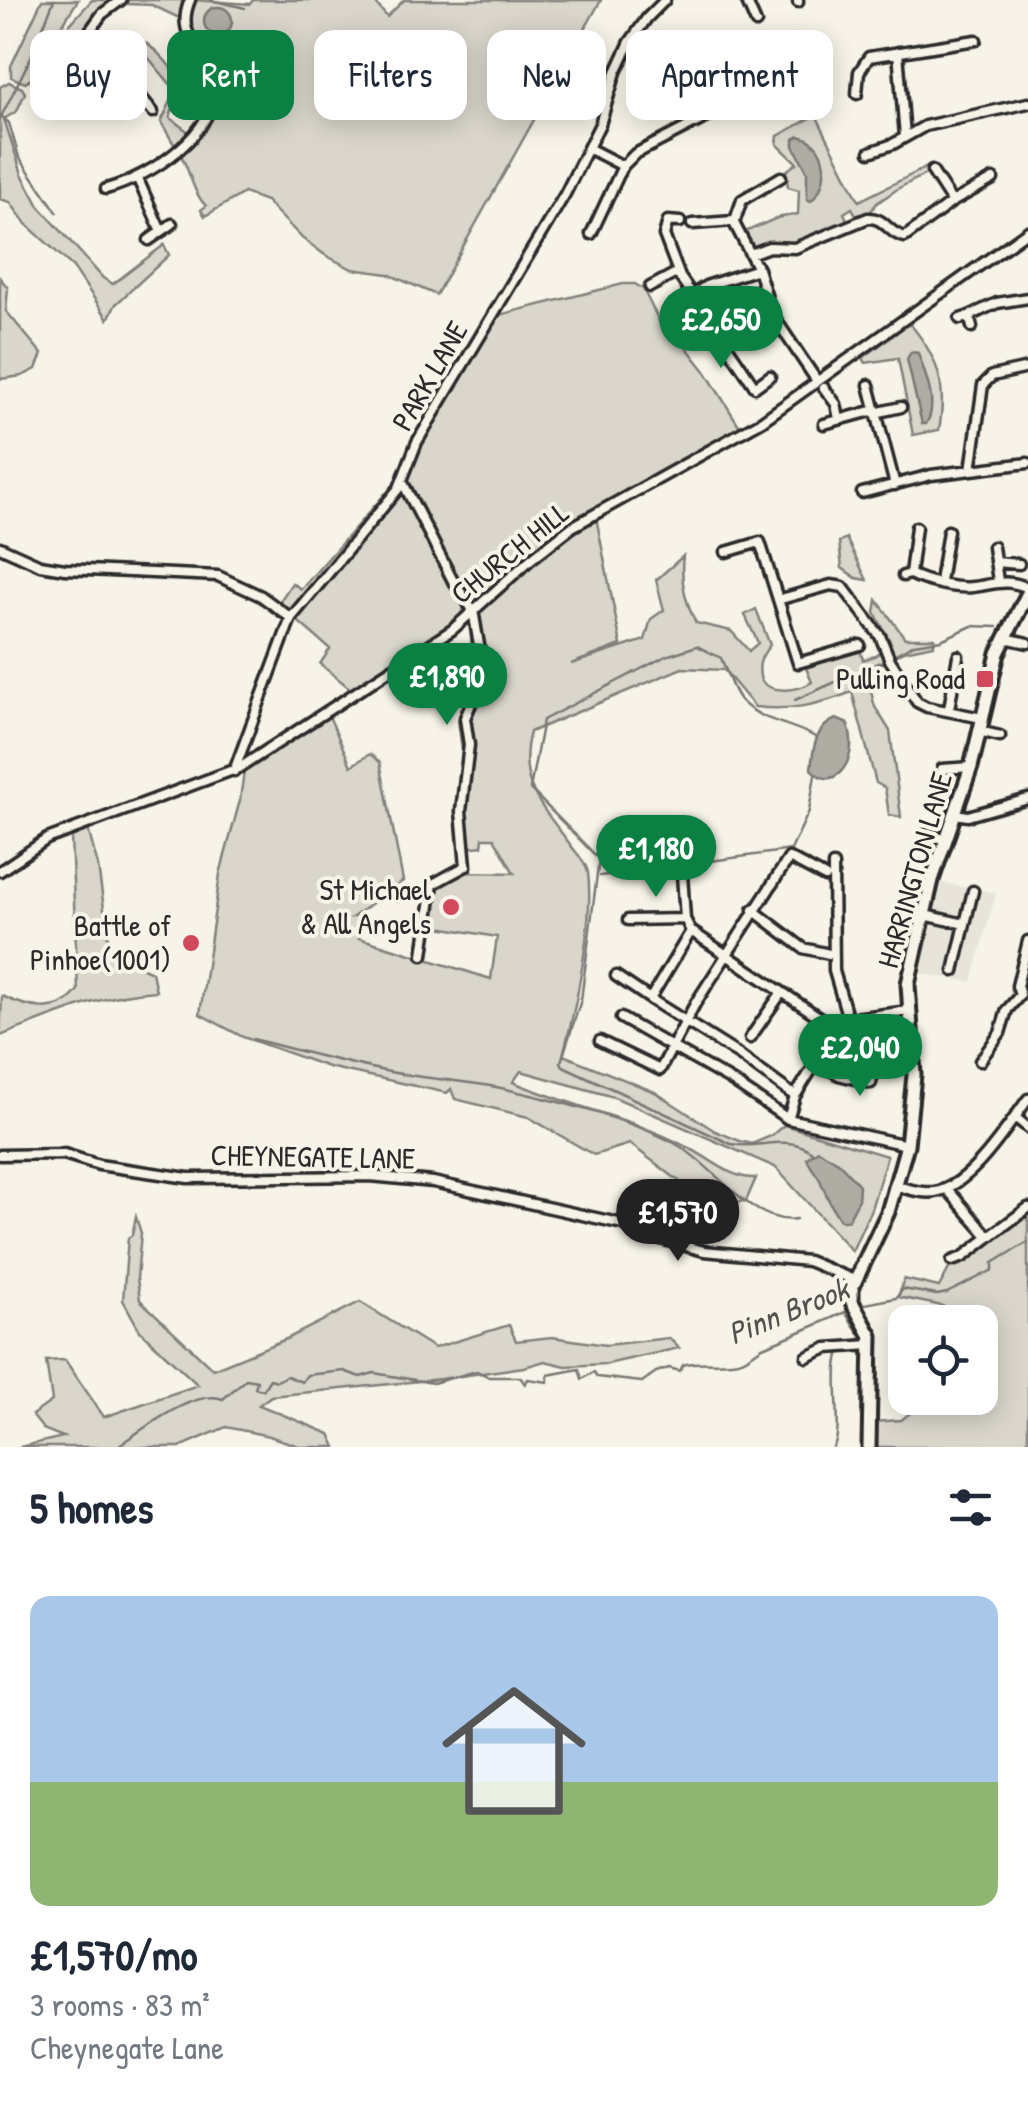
<!DOCTYPE html>
<html lang="en">
<head>
<meta charset="utf-8">
<style>
  :root { --surface:#fff; --page:#f2f2f3; --text:#1f2937; --muted:#747a83; --accent:#0b8043 }
  body { margin:0; font-family:"Patrick Hand",sans-serif; background:var(--page); color:var(--text); height:100vh; display:flex; flex-direction:column; font-size:38px; white-space:nowrap }
  * { box-sizing:border-box; margin:0 }
  p { font-size:32px; color:var(--muted) }
  .icon { flex:none; width:55px; height:55px; fill:none; stroke:currentColor; stroke-width:2; stroke-linecap:round; stroke-linejoin:round }
  .map { position:relative; height:1447px; overflow:hidden }
  .sheet { display:flex; flex-direction:column; background:var(--surface); flex:1 }
  .sheet>* { flex:none }
  .hud { position:absolute; left:30px; top:30px; width:970px; height:90px; display:flex; gap:20px }
  .buttons { position:absolute; left:888px; top:1305px; display:grid; gap:20px }
  .buttons a { display:grid; place-items:center; width:110px; height:110px; border-radius:20px; background:var(--surface); box-shadow:0 5px 25px #0003; font-size:50px }
  .price { position:absolute; translate:-50% -85px; padding:0 22px; border-radius:35px; background:var(--accent); color:#fff; font-size:32px; line-height:65px; filter:drop-shadow(0 2px 5px #0008) }
  .price::after { content:''; position:absolute; left:50%; top:60px; width:30px; height:22px; margin-left:-15px; background:inherit; clip-path:polygon(0 0,100% 0,50% 100%) }
  .price.current { background:#222; color:#fff }
  ul { padding:0; list-style:none }
  li { display:grid; align-content:center; gap:20px; height:530px; padding:0 30px }
  li span { display:grid; place-items:center; height:310px; border-radius:20px; color:#555 }
  li>.icon { margin-inline-start:auto }
  span .icon { width:180px; height:180px; fill:#fffc; stroke-width:1 }
  li b { font-size:42px }
  h2 { display:flex; justify-content:space-between; align-items:center; height:120px; padding:0 30px; font-size:42px }
  .pill { padding:0 35px; border-radius:20px; background:var(--surface); box-shadow:0 5px 25px #0003; font-size:35px; line-height:90px }
  .pill.current { background:var(--accent); color:#fff }
  .map>svg:first-child { display:block }
</style>
</head>
<body>
<div class="map">
<svg width="1028" height="1447" viewBox="0 0 1028 1447">
  <rect width="100%" height="100%" fill="#f7f3e8"/>
  <filter id="ink" filterUnits="userSpaceOnUse"><feTurbulence type="fractalNoise" baseFrequency=".01" numOctaves="2"/><feDisplacementMap in="SourceGraphic" scale="20" xChannelSelector="R" yChannelSelector="G"/><feConvolveMatrix kernelMatrix="1 2 1 2 8 2 1 2 1" color-interpolation-filters="sRGB"/></filter>
  <g filter="url(#ink)">
    <!-- built -->
    <path fill="#e8e4da" d="M938,882L996,893L972,982L916,973Z"/>
    <!-- green -->
    <path fill="#dad6cc" stroke="#82807c" stroke-width="2.5" d="M42,0H78L59,30L62,33L92,0H117L100,10L61,56L25,83L11,77V66Z
      M125,0H185L179,18L152,5L128,4Z
      M193,0L250,4L253,0H373L387,17L404,0H601L436,295L388,274L352,269L325,255L302,238L266,201L244,193L205,216L201,210L206,206C192,192 190,169 179,152L194,140L216,94L186,20Z
      M133,37C152,43 183,73 179,95C177,104 171,110 170,118L190,133L175,146L161,122L176,91L137,44L131,45L117,62L112,56Z
      M9,82L22,88L25,93L17,111L4,119L22,174L39,206L103,278L113,284L164,245L169,255L116,304L108,319L73,267L26,224L10,202L0,199V87Z
      M816,115L859,201L927,167L928,173L899,188L877,203L868,215L858,218L852,208L844,213L848,222L799,243L772,242L754,247L745,232L777,218L798,214L799,190L788,187L786,171L797,163L777,144L778,136Z
      M0,278L8,288L6,311L42,354L36,369L22,376L0,379Z
      M623,284H635L643,289L665,333L673,330L705,371L740,427L705,450L579,518L534,550L473,603L456,579L409,481C405,451 477,347 495,316Z
      M911,325C939,359 947,386 939,430L913,435L898,358L866,363L863,358L905,326Z
      M402,491L411,501L464,606C456,638 380,673 352,690L320,664L330,649L278,604L292,583L301,589L385,494Z
      M596,517L621,645L571,664L645,640L651,619L664,610L656,580L683,556C680,580 685,602 696,623L731,631L749,651L758,643L745,615L756,609L770,645C760,657 757,666 761,681C773,694 798,691 812,682L806,668L860,650L863,660L875,656L891,643L875,613L877,600L905,638H934V645L904,651L866,672L875,707L890,731L901,817L889,815L885,788L876,783L852,692C819,705 791,711 755,707L724,670L682,668L530,732C516,785 543,807 572,847C578,855 587,864 588,873C594,921 576,1008 563,1055L655,1092L715,1131L740,1141L752,1144L771,1136L784,1125L887,1156L871,1209L852,1251L775,1167L614,1097L521,1071L513,1082C570,1106 632,1118 687,1147C710,1158 730,1179 756,1178L746,1201L693,1205L679,1181L630,1144L594,1155L528,1117L455,1099L451,1089L447,1093L328,1067L243,1037L200,1014L220,874L240,800L244,771L329,716L351,766L370,754L380,762L403,881L353,917L362,916L359,938L491,979L497,937L427,925L433,884L463,872L514,873L494,838H483L482,846L467,848L463,801L458,798L464,764L458,721L471,695L474,678L470,620L480,615L481,610L519,575Z
      M846,538L867,580L856,578L842,568L839,542Z
      M88,829L98,866L109,944L116,956L152,972L156,991C100,994 51,1017 0,1036L2,996C28,1008 58,1017 78,990L71,838Z
      M1028,1215V1447H873L872,1422L901,1420L930,1398H980V1322H932L948,1315L943,1306L898,1297L904,1279L939,1287L951,1265L969,1257Z
      M136,1217L141,1233L137,1278L140,1300L213,1369L286,1339L360,1302L434,1348L509,1325L516,1341L552,1337L606,1345L669,1338L679,1348L607,1364L566,1366L545,1361L524,1367L440,1379L271,1396L259,1405L330,1434L336,1447H302L269,1436L226,1427L180,1447H20L63,1437L43,1429L32,1415L52,1401L46,1361L65,1360L104,1417L198,1385L140,1331L123,1300L128,1238L132,1235Z"/>
    <!-- water -->
    <path fill="#afaca4" stroke="#7a7874" stroke-width="2.5" d="M204 21a14 14 0 1 1 28 0a14 14 0 1 1-28 0Z
      M799,136C828,142 832,183 811,201L807,199V171L794,146V139Z
      M911,352L918,353C925,374 939,405 926,424H922L907,359Z
      M836,719L848,724C849,730 851,735 851,741C853,765 832,793 811,769C813,749 815,727 836,719Z
      M818,1150L838,1162L859,1185L858,1201L848,1220H840C831,1207 826,1195 820,1180C816,1172 810,1168 807,1158Z"/>
    <g fill="none" stroke-linecap="round" stroke-linejoin="round">
      <!-- stream -->
      <path stroke="#7a7874" stroke-width="2.5" d="M211,0L245,8
        M1,116L9,123L19,157L57,212
        M0,119L32,55L54,0
        M892,656L914,644L941,640L972,626L997,627
        M795,700L885,660
        M600,876L791,850L809,811L815,775
        M253,1039C295,1050 338,1061 380,1070C420,1079 461,1080 501,1088C551,1099 632,1120 676,1144C712,1163 752,1226 796,1219
        M812,1152C787,1133 759,1150 731,1144L563,1066L561,1062L581,1000L599,859L530,789L543,720L666,656L697,646L721,658C727,671 732,692 742,702C762,722 794,724 817,738
        M860,1305L896,1298L903,1289L937,1295L947,1293L993,1270V1263L1028,1242
        M844,1345L862,1338L845,1312
        M116,1447C140,1432 194,1388 223,1399L246,1379L257,1381L255,1388L263,1390L270,1379L277,1381L287,1376L302,1382L307,1375L344,1371L360,1377L374,1373L433,1383L477,1371L489,1377H520L525,1384L528,1379L548,1382V1375L579,1369L582,1379L594,1372L597,1377L642,1382L656,1372L669,1368L680,1371L683,1365C701,1360 718,1365 738,1361C749,1359 755,1350 765,1346C794,1335 823,1322 852,1309
        M833,1447C844,1434 831,1376 840,1352"/>
      <!-- street casing -->
      <g stroke="#2b2b2b" stroke-width="15">
        <path id="street" d="M121,0L102,14L84,39L110,58L153,112
          M746,0L756,23
          M798,0V2
          M898,52L905,136
          M857,94L859,72L869,57L976,40
          M110,112L137,96
          M588,148L623,166L635,154L746,97L760,84L774,83
          M870,152L893,144L925,126L1028,103
          M932,171L952,202
          M137,177L161,231
          M781,177L742,200L734,223L758,269L772,314L817,381
          M106,189C148,178 224,131 212,79C205,46 174,38 190,0
          M680,222L668,221L664,235L680,277L755,387L770,376
          M692,224L734,221
          M591,234L623,166
          M149,240L172,224
          M750,254L769,247L795,248L868,218C885,217 889,235 905,237L952,202L993,179
          M650,287L678,272
          M694,294L706,286L758,269
          M969,316L997,303L1028,298
          M960,319L969,316L972,327
          M869,385L895,485
          M824,388L836,404L839,419
          M875,413L901,407
          M824,424L875,410
          M971,470L983,385L992,376L1028,368
          M402,481L453,581L473,610L480,651L481,680L465,718L469,745L461,811L466,866L433,884L423,955
          M862,493L931,475L1028,463
          M0,547L40,565L65,569L218,576L261,596L291,618
          M993,547L998,581
          M726,552L760,542L798,663L860,645
          M995,562L1019,564
          M910,574L916,527
          M903,576L910,574C925,582 956,589 973,587C995,584 1007,578 1028,588
          M940,582L948,531
          M781,599L831,585L843,587L880,636L890,660L917,702L927,707L982,718
          M1005,638L1028,643
          M949,709L958,656
          M979,731L1000,736
          M942,769L971,767
          M234,771L291,618L399,488L417,442L565,194L600,124L616,72L630,42L647,18L665,0
          M955,814L968,816L1028,799
          M925,835L945,839
          M833,865L834,971L848,1019
          M0,871L47,839L241,767L452,630L531,559L572,527L762,421L1028,231
          M682,874L685,919L691,931L837,1029
          M753,910L803,948L829,954
          M924,915L965,924L973,891
          M628,920L685,919
          M954,971L965,924
          M616,976L650,999L691,931
          M650,999L739,1055L795,1096
          M621,1018L730,1080L788,1119L907,1145
          M750,1038L782,992
          M600,1041L660,1070L695,1004L789,858L825,877
          M816,1061L839,1075L871,1083L876,1060
          M980,1061L1000,1033L1007,1010L1020,995L1017,986L1028,941
          M1015,1117L1028,1128
          M788,1119L795,1096L841,1023L854,1018L909,1011
          M0,1155L64,1154L99,1165L188,1178L370,1176L433,1182L623,1224L643,1234L704,1251L808,1261L854,1280
          M896,1186C909,1189 922,1194 935,1192C971,1186 1007,1127 1028,1099
          M947,1189L989,1237L963,1257L952,1261
          M989,1237L1028,1208
          M807,1357L827,1348L871,1345"/>
      </g>
      <!-- secondary casing -->
      <g stroke="#2b2b2b" stroke-width="19">
        <path id="secondary" d="M869,1447L871,1336L852,1302V1288L888,1212L907,1145L914,1075L908,984L932,880L971,767L998,653L1028,593"/>
      </g>
      <!-- street -->
      <use href="#street" stroke="#f7f3e8" stroke-width="8"/>
      <!-- secondary -->
      <use href="#secondary" stroke="#f7f3e8" stroke-width="11"/>
    </g>
  </g>
  <!-- markers -->
  <g fill="#d1495b" stroke="#f7f3e8" stroke-width="4">
    <rect x="975" y="669" width="20" height="20" rx="5"/>
    <circle cx="451" cy="907" r="10"/>
    <circle cx="191" cy="943" r="10"/>
  </g>
  <g text-anchor="middle" stroke-width="8" stroke-linejoin="round" paint-order="stroke">
    <!-- street labels -->
    <g font-size="30" fill="#2b2b2b" stroke="#f7f3e8">
      <text transform="translate(430 376) rotate(-60)" y="10">PARK LANE</text>
      <text transform="translate(510 553) rotate(-39)" y="10">CHURCH HILL</text>
      <text transform="translate(915 870) rotate(-74)" y="10">HARRINGTON LANE</text>
      <text transform="translate(313 1157) rotate(1)" y="10">CHEYNEGATE LANE</text>
    </g>
    <!-- poi labels -->
    <g font-size="30" fill="#2b2b2b" stroke="#f7f3e8" text-anchor="end">
      <text x="965" y="689">Pulling Road</text>
      <text x="431" y="900">St Michael<tspan x="431" dy="34">&amp; All Angels</tspan></text>
      <text x="171" y="936">Battle of<tspan x="171" dy="34">Pinhoe(1001)</tspan></text>
    </g>
    <!-- water labels -->
    <g font-size="32" font-style="italic" fill="#53524f" stroke="#f7f3e8">
      <text transform="translate(788 1311) rotate(-22)" y="11">Pinn Brook</text>
    </g>
  </g>
</svg>
<div class="buttons">
<a><svg class="icon" aria-label="locate" viewBox="0 0 24 24"><circle cx="12" cy="12" r="6"/><path d="M12 2v4M12 18v4M2 12h4M18 12h4"/></svg></a>
</div>
<b class="price" style="left:721px;top:371px">£2,650</b>
<b class="price" style="left:447px;top:728px">£1,890</b>
<b class="price" style="left:656px;top:900px">£1,180</b>
<b class="price" style="left:860px;top:1099px">£2,040</b>
<b class="price current" style="left:678px;top:1264px">£1,570</b>
<div class="hud">
<a class="pill">Buy</a>
<a class="pill current">Rent</a>
<a class="pill">Filters</a>
<a class="pill">New</a>
<a class="pill">Apartment</a>
</div>
</div>
<section class="sheet">
<h2>5 homes<svg class="icon" aria-label="filters" viewBox="0 0 24 24"><path d="M4 7h16M4 17h16"/><circle cx="9" cy="7" r="2"/><circle cx="15" cy="17" r="2"/></svg></h2>
<ul>
<li><span style="background:linear-gradient(#a9c7e8 60%,#8fb573 0)"><svg class="icon" aria-label="home" viewBox="0 0 24 24"><path d="M3 11l9-7 9 7M6 9v11h12V9"/></svg></span><div><b>£1,570/mo</b><p>3 rooms · 83 m²</p><p>Cheynegate Lane</p></div></li>
</ul>
</section>
</body>
</html>
